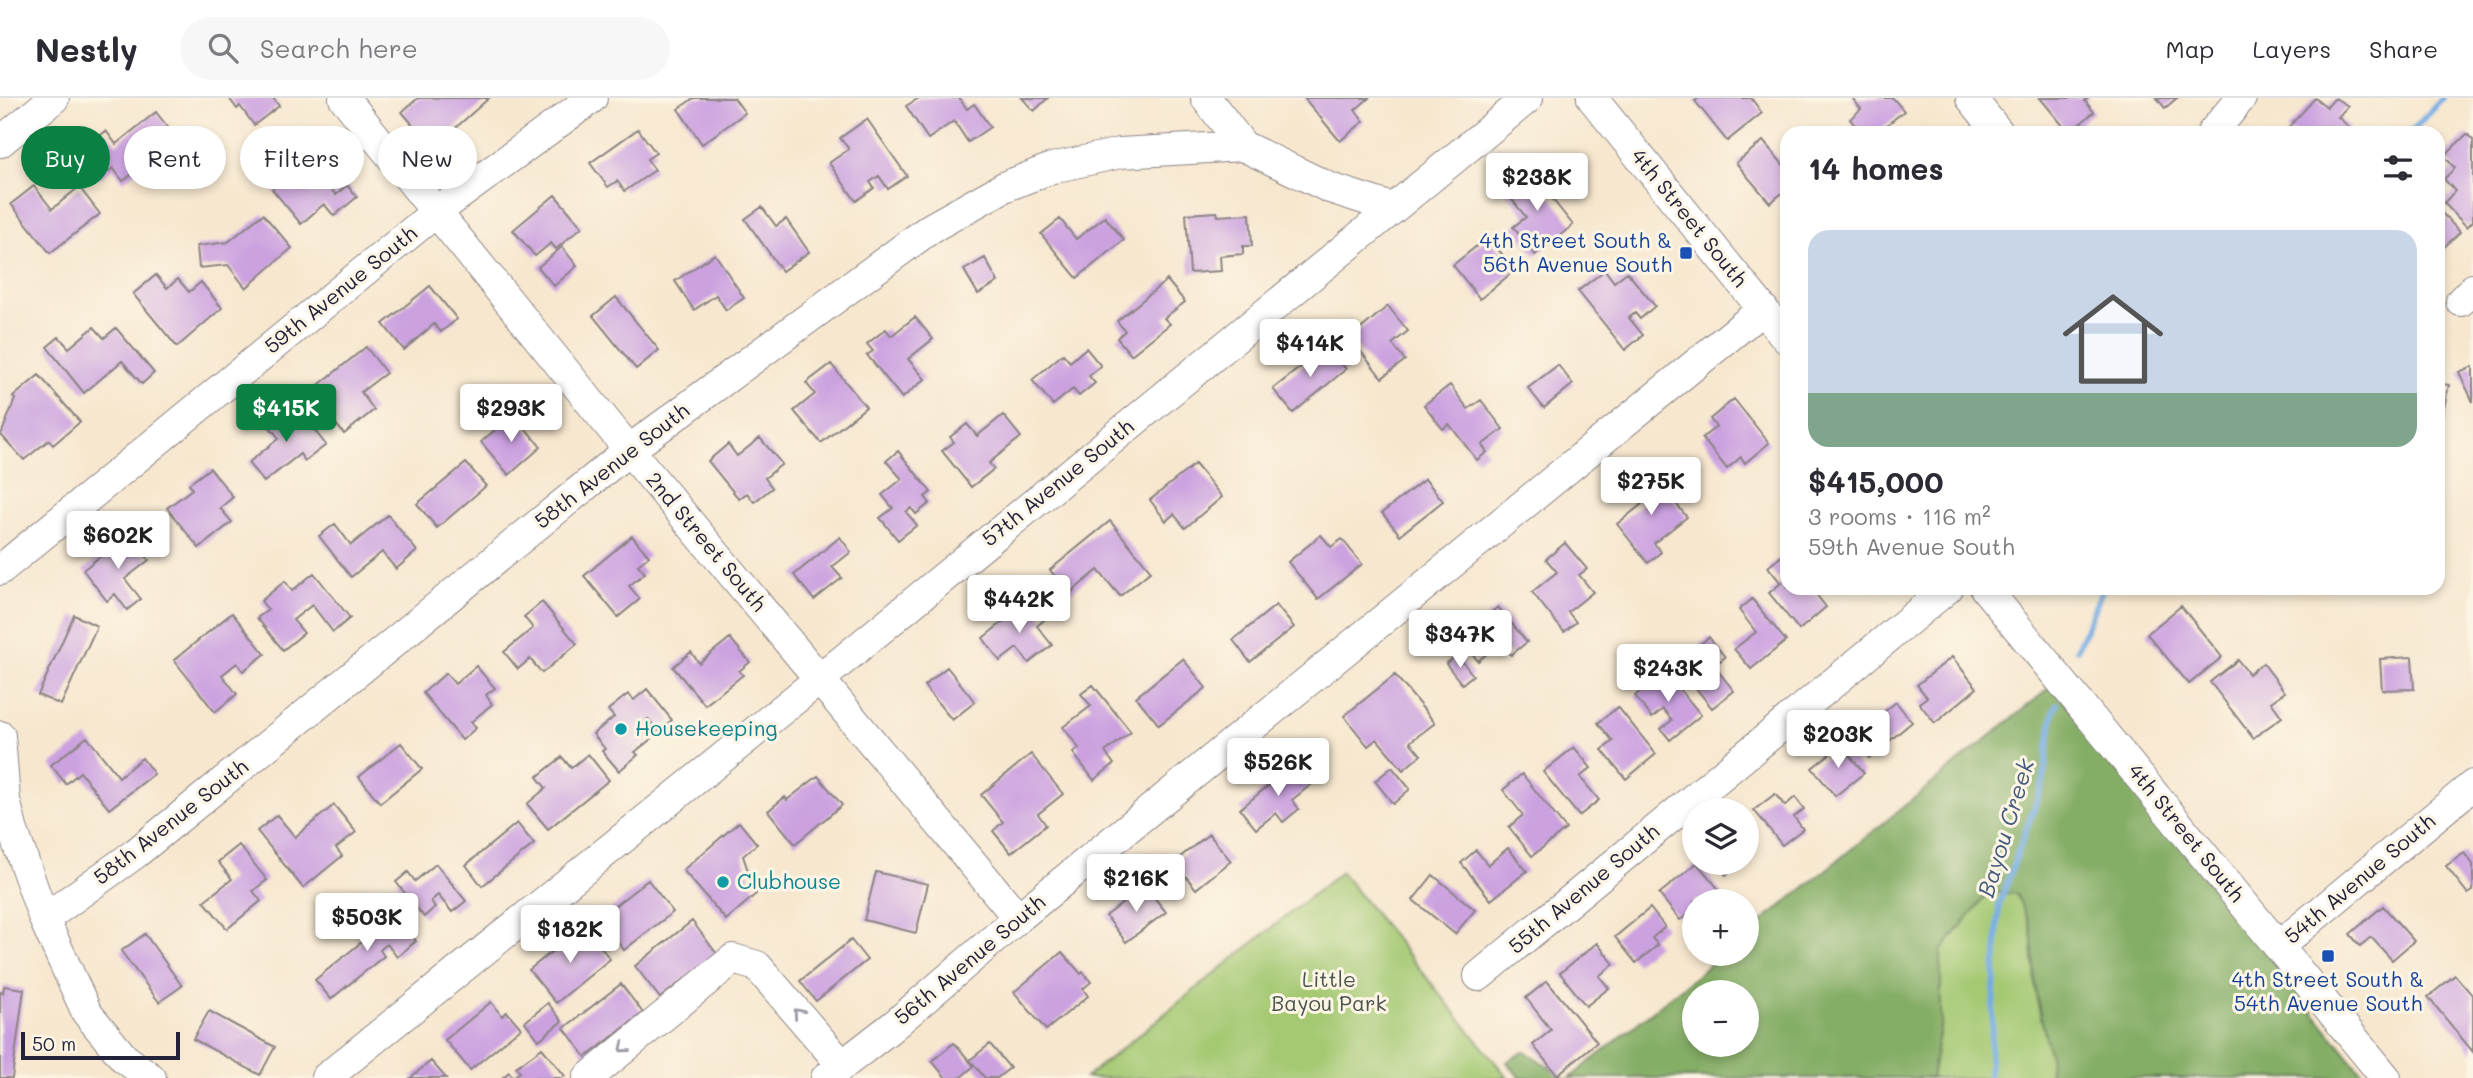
<!DOCTYPE html>
<html lang="en">
<head>
<meta charset="utf-8">
<style>
  :root { --surface:#fff; --page:#f7f7f7; --text:#2b2b33; --muted:#7c7c81; --line:#e1e1e2; --accent:#0b8043 }
  body { margin:0; font-family:Mali,sans-serif; background:var(--page); color:var(--text); height:100vh; display:flex; flex-direction:column; font-size:26px; white-space:nowrap }
  * { box-sizing:border-box; margin:0 }
  p { font-size:23px; color:var(--muted) }
  .icon { flex:none; width:38px; height:38px; fill:none; stroke:currentColor; stroke-width:2; stroke-linecap:round; stroke-linejoin:round }
  .map { position:relative; flex:1; overflow:hidden }
  .side { position:absolute; left:1780px; top:28px; width:665px; height:469px; display:flex; flex-direction:column; background:var(--surface); border-radius:21px; box-shadow:0 4px 10px #0003 }
  .side>* { flex:none }
  .banner { position:absolute; left:21px; top:28px; width:665px; height:63px; display:flex; gap:14px }
  .controls { position:absolute; left:1682px; top:700px; display:grid; gap:14px }
  .controls a { display:grid; place-items:center; width:77px; height:77px; border-radius:50%; background:var(--surface); box-shadow:0 4px 10px #0003; font-size:35px }
  .scale { position:absolute; left:21px; bottom:18px; width:159px; box-sizing:border-box; padding-left:7px; border:4px solid #22223b; border-top:0; font-size:19px; line-height:24px; white-space:nowrap; color:#22223b; -webkit-text-stroke:5px #fcf5e5; paint-order:stroke }
  .price { position:absolute; translate:-50% -60px; padding:0 16px; border-radius:7px; background:#fff; color:#222; font-size:23px; line-height:46px; filter:drop-shadow(0 2px 4px #0008) }
  .price::after { content:''; position:absolute; left:50%; top:42px; width:21px; height:16px; margin-left:-10px; background:inherit; clip-path:polygon(0 0,100% 0,50% 100%) }
  .price.selected { background:var(--accent); color:#fff }
  ul { padding:0; list-style:none }
  li { display:grid; align-content:center; gap:14px; height:371px; padding:0 28px }
  li+li { border-top:2px solid var(--line) }
  li span { display:grid; place-items:center; height:217px; border-radius:21px; color:#555 }
  li>.icon { margin-inline-start:auto }
  span .icon { width:126px; height:126px; fill:#fffc; stroke-width:1 }
  li b { font-size:30px }
  h2 { display:flex; justify-content:space-between; align-items:center; height:84px; padding:0 28px; font-size:30px }
  .chip { padding:0 24px; border-radius:32px; background:var(--surface); box-shadow:0 4px 10px #0003; font-size:24px; line-height:63px }
  .chip.selected { background:var(--accent); color:#fff }
  header { display:flex; align-items:center; gap:42px; box-sizing:border-box; height:98px; padding:0 35px; background:var(--surface); border-bottom:2px solid var(--line) }
  header strong { font-size:33px }
  nav { display:flex; gap:38px; margin-inline-start:auto; font-size:24px }
  .search { width:490px; height:63px; background:var(--page); display:flex; align-items:center; gap:18px; box-sizing:border-box; padding:0 24px; border-radius:38px; color:var(--muted); font-size:26px }
  .map>svg:first-child { display:block }
</style>
</head>
<body>
<header>
<strong>Nestly</strong>
<div class="search"><svg class="icon" aria-label="search" viewBox="0 0 24 24"><circle cx="10" cy="10" r="6"/><path d="M15 15l6 6"/></svg>Search here</div>
<nav><a>Map</a><a>Layers</a><a>Share</a></nav>
</header>
<div class="map">
<svg width="2473" height="980" viewBox="0 0 2473 980">
  <rect width="100%" height="100%" fill="#fcf5e5"/>
  <filter id="ink" filterUnits="userSpaceOnUse"><feTurbulence type="fractalNoise" baseFrequency=".0143" numOctaves="2"/><feDisplacementMap in="SourceGraphic" scale="14" xChannelSelector="R" yChannelSelector="G"/><feConvolveMatrix kernelMatrix="1 2 1 2 8 2 1 2 1" color-interpolation-filters="sRGB"/></filter>
  <filter id="wash" filterUnits="userSpaceOnUse"><feTurbulence type="fractalNoise" baseFrequency=".00686" numOctaves="4" result="noise"/><feDisplacementMap in="SourceGraphic" scale="28" xChannelSelector="R" yChannelSelector="G"/><feGaussianBlur stdDeviation="1.57" result="paint"/><feColorMatrix in="noise" values="0 0 0 0 0 0 0 0 0 0 0 0 0 0 0 0 0 1.4 0 .05"/><feComposite in="paint" operator="in"/></filter>
  <g filter="url(#wash)">
    <rect width="100%" height="100%" fill="#f7e7cf"/>
    <!-- green -->
    <path fill="#a5c973" stroke="#647657" stroke-width="2" d="M1341,774L1508,980H1085Z
      M1988,794L2017,796L2031,829L2036,897L2051,962L2049,980H1931L1941,924V853Z"/>
    <!-- forest -->
    <path fill="#84ad65" stroke="#536850" stroke-width="2" fill-rule="evenodd" d="M2052,588L2366,980H2049L2051,962L2036,897L2031,829L2016,796L1989,794L1941,853V924L1931,980H1570L1723,856H1746L1747,836ZM1694,894H1746V947H1694Z
      M1525,953L1565,980H1520L1507,964Z"/>
    <g fill="none" stroke-linecap="round" stroke-linejoin="round">
      <!-- stream -->
      <path stroke="#73ace3" stroke-width="6" d="M2410,35L2443,0
        M2077,551L2103,490
        M1989,980L1999,807L2043,685L2053,616L2057,606"/>
    </g>
    <g id="blocks">
      <!-- building -->
      <path fill="#cba1e0" d="M229,0H273L279,8L254,27L240,8L237,11Z
        M418,0H489L433,50L402,14Z
        M694,0H734L745,15L702,46L678,11Z
        M919,0H959L967,11L974,6L990,29L968,44L954,23L928,41L906,8Z
        M1022,0H1048L1034,13Z
        M1304,0H1369L1355,12L1364,23L1340,43Z
        M1699,0H1751L1762,15L1727,43L1695,3Z
        M1852,0H1893L1904,13L1877,35H1861L1850,21L1861,11Z
        M2040,0H2089L2085,3L2094,14L2069,35Z
        M2157,0H2177L2165,10Z
        M2315,0L2327,9L2335,0L2348,8L2338,19L2349,29L2344,35H2291L2287,31Z
        M156,14L178,42L164,54L160,49L143,63L146,66L123,83L113,70L99,81L79,54L106,33L116,46Z
        M867,21L907,78L888,91L879,78L870,84L874,90L856,103L829,65L849,51L840,40Z
        M638,31L656,55L647,61L655,72L625,93L617,83L608,89L590,65Z
        M2467,36L2473,42V123L2467,129L2444,105L2455,93L2444,81L2455,70L2444,58Z
        M1763,43L1787,71V91L1770,105L1736,65Z
        M285,60L295,72L307,62L336,97L347,87L357,99L334,118L324,106L301,126L272,91L284,81L274,69Z
        M1529,72L1573,127L1535,157L1513,129L1526,119L1504,92Z
        M34,88L52,111L79,89L100,116L50,155L11,106Z
        M555,97L582,129L556,151L551,145L535,158L513,132Z
        M762,109L776,128L786,121L809,154L782,173L745,121Z
        M2438,111L2460,134L2438,155Z
        M1217,114L1218,118L1250,116L1252,148H1243V156L1220,158L1221,173L1190,175L1186,116Z
        M263,116L292,150L246,190L228,167L199,170L197,148L228,144Z
        M1105,119L1124,142L1077,180L1041,136L1060,121L1076,141Z
        M1488,139L1515,172L1480,201L1453,167Z
        M562,149L577,168L554,188L538,169Z
        M715,156L744,200L726,212L716,197L694,212L675,183Z
        M985,160L998,184L978,196L964,172Z
        M1605,172L1614,184L1627,174L1655,208L1640,221L1635,215L1629,220L1643,237L1625,252L1578,193Z
        M156,177L167,190L178,181L189,194L201,184L222,210L177,249L133,196Z
        M1167,182L1185,204L1164,220L1170,226L1131,257L1117,240L1125,233L1117,223Z
        M430,188L457,221L441,234L434,226L404,252L383,226Z
        M616,199L659,252L636,271L593,218Z
        M1388,208L1408,233L1392,246L1405,262L1382,280L1350,240Z
        M915,219L933,241L908,261L925,281L902,300L867,257L873,253L867,246L886,231L891,238Z
        M94,229L104,240L116,230L154,275L142,286L122,263L84,295L47,249L59,239L69,250Z
        M1327,248L1346,271L1293,315L1273,291Z
        M366,249L386,275L361,294L374,312L344,336L310,294Z
        M1086,250L1101,268L1089,278L1095,285L1079,298L1073,291L1053,307L1032,282L1063,256L1070,264Z
        M831,266L866,309L821,345L794,313L815,296L806,285Z
        M1558,267L1573,286L1544,310L1528,290Z
        M2473,268V304L2459,274Z
        M39,277L80,324L53,347L49,342L24,362L1,337L15,301L13,299Z
        M2438,285L2449,287L2439,332H2438Z
        M1450,287L1468,311L1481,302L1503,331L1482,347L1487,354L1477,362L1449,326L1443,331L1424,307Z
        M1734,301L1769,345L1745,365L1741,359L1727,371L1702,340L1716,329L1710,321Z
        M285,308L298,324L305,320L326,347L305,363L300,356L264,384L248,365L279,340L265,323Z
        M513,316L541,349L509,377L481,344Z
        M1003,317L1021,339L989,365L994,371L971,389L942,353L954,344L950,339L967,326L977,338Z
        M760,340L782,366L765,380L772,390L754,404L747,395L739,401L708,363L728,346L737,358Z
        M898,353L931,394L925,399L930,405L916,416L911,410L906,414L917,427L898,442L880,420L893,410L882,397L902,381L886,363Z
        M466,365L486,388L437,430L417,406Z
        M1195,366L1222,399L1185,430L1174,416L1166,423L1150,402Z
        M210,370L233,399L220,410L232,424L199,450L167,410L192,391L189,386Z
        M1650,374L1687,419L1654,445L1661,454L1648,465L1617,426L1642,406L1629,390Z
        M1425,381L1443,403L1400,437L1382,415Z
        M388,417L417,453L396,471L382,454L351,479L319,438L335,426L351,447Z
        M1110,423L1151,473L1120,498L1098,472L1069,496L1050,472Z
        M129,436L149,462L125,481L141,501L127,512L115,496L107,503L83,472Z
        M1321,437L1331,449L1342,441L1362,466L1318,501L1288,464Z
        M632,438L649,458L638,467L645,475L629,488L640,501L618,519L584,478Z
        M840,439L851,454L832,469L842,480L814,502L794,477Z
        M1565,445L1587,471L1579,477L1593,494L1568,514L1576,524L1564,534L1532,494L1557,474L1546,461Z
        M1784,456L1787,460V490H1811L1826,509L1799,532L1769,495L1781,485L1768,469Z
        M314,475L350,520L333,534L312,507L293,522L304,535L283,552L257,520L268,512L261,503L285,483L292,493Z
        M1752,501L1786,543L1751,571L1734,551L1756,534L1739,512Z
        M1029,503L1044,522L1037,528L1052,547L1029,565L1017,550L1000,563L983,540Z
        M542,504L577,546L542,575L530,561L518,571L504,554L533,530L524,519Z
        M1276,507L1294,529L1250,564L1233,542Z
        M2181,508L2222,559L2189,586L2147,536Z
        M1498,509L1527,544L1511,557L1501,544L1478,563L1460,541Z
        M232,515L265,556L243,573L237,565L222,577L237,596L215,614L174,562Z
        M74,517L97,528L61,607L38,597Z
        M1709,539L1725,559L1714,568L1734,593L1712,610L1676,566Z
        M730,540L750,564L739,573L743,577L705,607L673,569L691,554L699,565Z
        M1457,557L1473,577L1462,586L1446,566Z
        M1952,559L1977,590L1935,625L1919,605L1927,599L1917,587Z
        M2412,559L2414,591L2382,592L2380,561Z
        M1183,561L1206,590L1159,627L1136,599Z
        M2238,562L2249,576L2263,565L2285,594L2271,604L2282,619L2253,640L2210,584Z
        M476,568L495,590L486,597L492,606L471,624L476,630L462,642L423,595L446,575L455,586Z
        M947,569L975,604L952,622L924,588Z
        M1665,573L1701,617L1670,642L1661,631L1672,622L1663,611L1652,620L1635,598Z
        M1395,577L1435,625L1410,644L1421,657L1403,672L1377,641L1368,648L1344,618Z
        M1093,587L1131,634L1105,654L1114,666L1094,682L1073,655L1079,650L1063,629L1091,608L1081,596Z
        M647,591L672,622L658,633L648,621L640,628L651,641L635,654L638,657L619,673L602,653L605,651L593,636L614,619L608,612L628,596L634,602Z
        M1896,604L1912,624L1869,660L1853,640Z
        M1618,609L1656,656L1626,681L1602,652L1613,643L1598,625Z
        M87,639L119,679L142,660L154,676L109,711L80,674L66,686L51,667Z
        M401,645L422,671L380,705L359,679Z
        M1841,647L1864,675L1835,698L1812,670Z
        M1574,649L1591,670L1580,679L1599,702L1579,718L1543,674Z
        M588,656L609,682L548,731L527,706L546,690L537,679L562,659L571,670Z
        M1031,656L1063,696L1038,716L1046,727L1011,755L993,733L1003,724L981,697Z
        M1296,665L1313,685L1292,702L1299,711L1283,724L1276,715L1256,731L1240,711Z
        M1392,669L1410,691L1393,706L1375,683Z
        M1522,676L1566,731L1532,758L1509,729L1523,717L1503,692Z
        M818,678L842,707L795,746L768,713L785,699L787,702Z
        M1775,696L1785,708L1795,699L1804,711L1794,719L1803,731L1782,747L1754,712Z
        M334,707L356,734L336,750L342,758L303,790L257,733L277,717L295,739Z
        M739,724L757,746L743,758L756,796L726,822L683,772Z
        M517,725L534,746L482,788L466,767Z
        M1209,736L1231,763L1196,791L1174,764Z
        M239,747L267,782L253,793L261,803L227,831L204,803L232,781L218,764Z
        M1508,750L1527,773L1491,802L1461,765L1476,752L1488,767Z
        M2464,755L2473,766V793L2468,796L2446,768Z
        M1697,765L1726,800L1722,803H1694V819L1690,815L1680,822L1659,796Z
        M1716,765H1741L1726,777Z
        M436,766L466,803L452,814L438,797L431,803L435,809L424,819L396,784L408,774L415,783Z
        M876,774L928,786L916,835L864,822Z
        M1433,777L1475,812L1455,836L1413,802Z
        M648,782L673,814L624,852L599,820Z
        M1145,788L1166,814L1126,844L1106,818Z
        M2383,808L2414,843L2392,862L2371,839L2360,848L2350,836Z
        M390,810L416,843L397,859L387,846L380,852L384,858L331,901L315,882L374,834L369,827Z
        M1650,810L1665,829L1652,840L1658,847L1636,865L1615,839Z
        M692,823L717,856L660,900L635,868Z
        M584,828L610,861L556,905L529,872Z
        M145,836L182,888L159,904L121,853Z
        M851,842L867,862L816,903L800,883Z
        M1597,845L1614,866L1599,878L1609,890L1586,908L1560,875Z
        M1062,854L1081,876L1083,874L1091,884L1083,891L1088,898L1046,932L1014,894Z
        M2455,877L2473,898V954L2428,899Z
        M1547,883L1597,944L1557,977L1533,947L1551,932L1526,900Z
        M621,886L643,915L586,959L564,930Z
        M4,888L24,891L12,980H0V894L3,895Z
        M491,904L502,918L507,914L521,930L470,972L445,942Z
        M548,905L562,923L539,942L525,924Z
        M209,913L275,949L260,977L193,941Z
        M954,945L974,968L960,980H946L932,963Z
        M990,946L1010,970L997,980H985L970,962Z
        M542,950L565,978L562,980H502L509,974L513,979L520,974L516,969Z
        M431,963L446,980H410Z"/>
    </g>
  </g>
  <g filter="url(#ink)">
    <use href="#blocks" fill-opacity="0" stroke="#8c8485" stroke-width="2"/>
    <g fill="none" stroke-linecap="round" stroke-linejoin="round">
      <!-- minor casing -->
      <g stroke="#8c8485" stroke-width="32">
        <path id="minor" d="M344,0L629,352L1018,820
          M1206,0L1243,48L1330,90L1392,110
          M1592,0L1787,241
          M1971,0L1999,35
          M2212,35L2241,0
          M0,44L54,0
          M2461,203L2473,191
          M0,472L436,114L592,0
          M1985,490L2386,980
          M0,638L5,702L12,730L44,821L87,915L124,960L151,980
          M44,821L136,755L629,352L931,130L1004,89L1052,70L1120,55L1243,48
          M2279,848L2473,687
          M1479,878L1948,490
          M326,980L820,581L1528,0
          M588,980L733,861L757,868L842,967
          M826,980L893,928L1018,820L1763,211"/>
      </g>
      <!-- minor -->
      <use href="#minor" stroke="#fff" stroke-width="30"/>
    </g>
    <!-- one-way arrows -->
    <defs><path id="oneway-chevron" d="M-2-3.5L2.5 0L-2 3.5" fill="none" stroke-width="1.6" stroke-linecap="round" stroke-linejoin="round" transform="scale(1.75)"/></defs>
    <g stroke="#9c9ca7">
      <use href="#oneway-chevron" transform="translate(798 915) rotate(-131)"/>
      <use href="#oneway-chevron" transform="translate(624 950) rotate(141)"/>
    </g>
  </g>
  <!-- markers -->
  <g fill="#1a4fb4" stroke="#fcf5e5" stroke-width="2.5">
    <rect x="1679" y="148" width="14" height="14" rx="3.5"/>
    <rect x="2321" y="851" width="14" height="14" rx="3.5"/>
  </g>
  <g fill="#0f9aa8" stroke="#fcf5e5" stroke-width="2.5">
    <circle cx="621" cy="631" r="7"/>
    <circle cx="723" cy="784" r="7"/>
  </g>
  <g text-anchor="middle" stroke-width="6" stroke-linejoin="round" paint-order="stroke">
    <!-- street labels -->
    <g font-size="21" fill="#22223b" stroke="#fcf5e5">
      <text transform="translate(1689 120) rotate(51)" y="7">4th Street South</text>
      <text transform="translate(341 192) rotate(-39)" y="7">59th Avenue South</text>
      <text transform="translate(612 368) rotate(-38)" y="7">58th Avenue South</text>
      <text transform="translate(1058 385) rotate(-39)" y="7">57th Avenue South</text>
      <text transform="translate(706 444) rotate(50)" y="7">2nd Street South</text>
      <text transform="translate(171 724) rotate(-38)" y="7">58th Avenue South</text>
      <text transform="translate(2186 735) rotate(51)" y="7">4th Street South</text>
      <text transform="translate(2360 781) rotate(-40)" y="7">54th Avenue South</text>
      <text transform="translate(1584 791) rotate(-40)" y="7">55th Avenue South</text>
      <text transform="translate(970 862) rotate(-40)" y="7">56th Avenue South</text>
    </g>
    <!-- transit labels -->
    <g font-size="21" fill="#164399" stroke="#fcf5e5" text-anchor="end">
      <text x="1672" y="150">4th Street South &amp;<tspan x="1672" dy="24">56th Avenue South</tspan></text>
      <text x="2328" y="889" text-anchor="middle">4th Street South &amp;<tspan x="2328" dy="24">54th Avenue South</tspan></text>
    </g>
    <!-- culture labels -->
    <g font-size="21" fill="#0d838f" stroke="#fcf5e5" text-anchor="start">
      <text x="635" y="638">Housekeeping</text>
      <text x="737" y="791">Clubhouse</text>
    </g>
    <!-- park labels -->
    <g font-size="21" fill="#49544c" stroke="#fcf5e5">
      <text x="1329" y="889">Little<tspan x="1329" dy="24">Bayou Park</tspan></text>
    </g>
    <!-- water labels -->
    <g font-size="23" font-style="italic" fill="#42597e" stroke="#fcf5e5">
      <text transform="translate(2006 730) rotate(-73)" y="8">Bayou Creek</text>
    </g>
  </g>
</svg>
<div class="controls">
<a><svg class="icon" aria-label="layers" viewBox="0 0 24 24"><path d="M12 4l9 5-9 5-9-5zM3 14l9 5 9-5"/></svg></a>
<a>+</a>
<a>−</a>
</div>
<div class="scale">50 m</div>
<b class="price" style="left:1537px;top:115px">$238K</b>
<b class="price" style="left:1310px;top:281px">$414K</b>
<b class="price selected" style="left:286px;top:346px">$415K</b>
<b class="price" style="left:511px;top:346px">$293K</b>
<b class="price" style="left:1651px;top:419px">$275K</b>
<b class="price" style="left:118px;top:473px">$602K</b>
<b class="price" style="left:1019px;top:537px">$442K</b>
<b class="price" style="left:1460px;top:572px">$347K</b>
<b class="price" style="left:1668px;top:606px">$243K</b>
<b class="price" style="left:1838px;top:672px">$203K</b>
<b class="price" style="left:1278px;top:700px">$526K</b>
<b class="price" style="left:1136px;top:816px">$216K</b>
<b class="price" style="left:367px;top:855px">$503K</b>
<b class="price" style="left:570px;top:867px">$182K</b>
<div class="banner">
<a class="chip selected">Buy</a>
<a class="chip">Rent</a>
<a class="chip">Filters</a>
<a class="chip">New</a>
</div>
<section class="side">
<h2>14 homes<svg class="icon" aria-label="filters" viewBox="0 0 24 24"><path d="M4 7h16M4 17h16"/><circle cx="9" cy="7" r="2"/><circle cx="15" cy="17" r="2"/></svg></h2>
<ul>
<li><span style="background:linear-gradient(#c9d6e8 75%,#7fa58c 0)"><svg class="icon" aria-label="home" viewBox="0 0 24 24"><path d="M3 11l9-7 9 7M6 9v11h12V9"/></svg></span><div><b>$415,000</b><p>3 rooms · 116 m²</p><p>59th Avenue South</p></div></li>
</ul>
</section>
</div>
</body>
</html>
